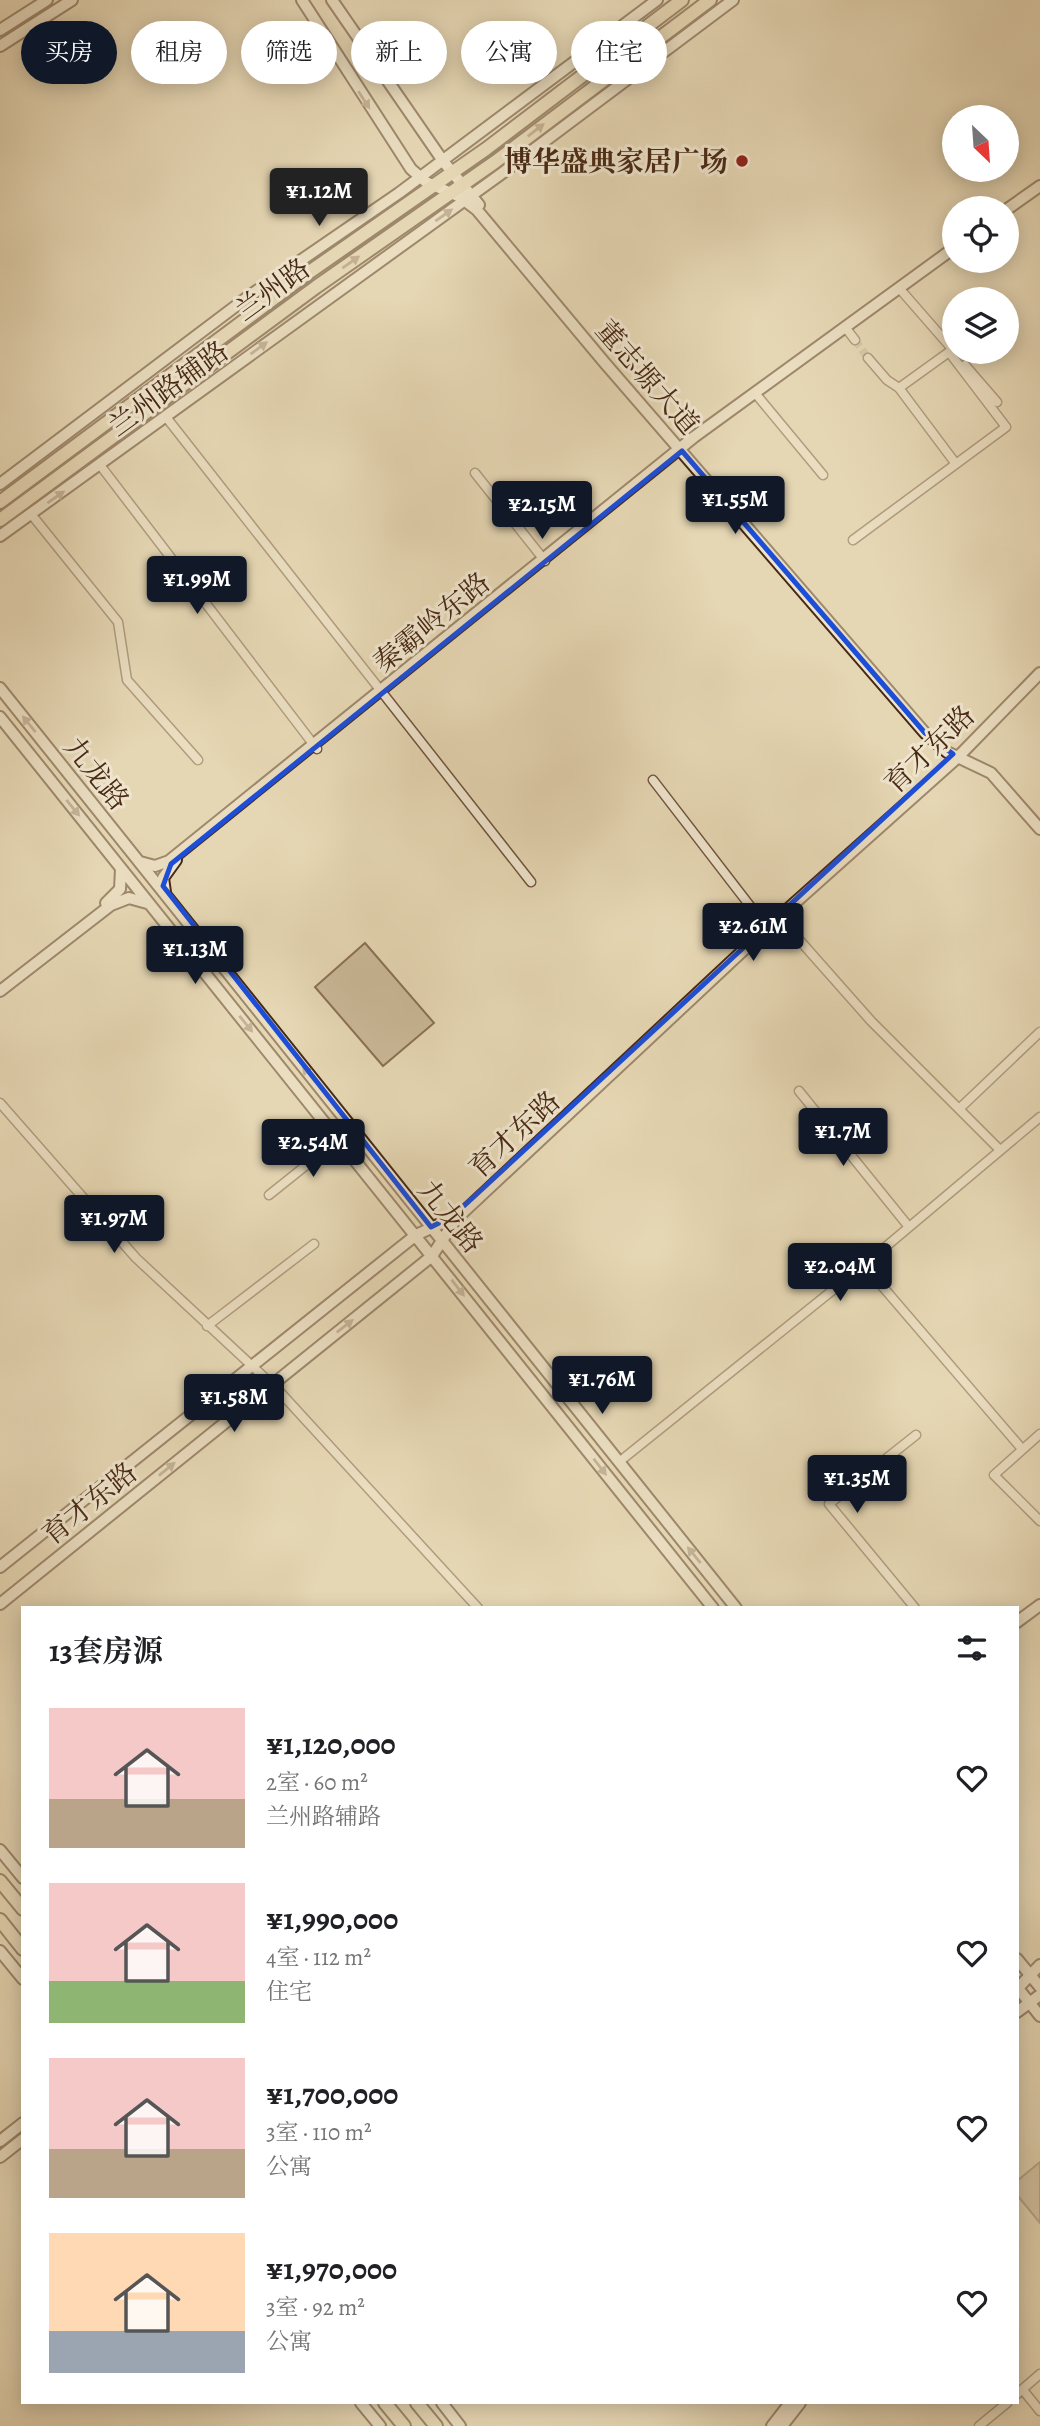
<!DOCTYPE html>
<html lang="zh">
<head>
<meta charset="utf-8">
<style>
  :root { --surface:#fff; --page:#f6f6f6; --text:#202124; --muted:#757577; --accent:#111827 }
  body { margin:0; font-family:Alegreya,"Noto Serif SC",serif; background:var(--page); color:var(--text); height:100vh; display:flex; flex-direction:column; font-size:26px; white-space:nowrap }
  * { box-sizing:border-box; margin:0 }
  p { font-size:23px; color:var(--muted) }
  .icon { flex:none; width:38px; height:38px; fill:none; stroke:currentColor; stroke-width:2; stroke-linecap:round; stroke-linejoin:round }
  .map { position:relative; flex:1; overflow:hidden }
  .panel { position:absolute; left:21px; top:1606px; width:998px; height:798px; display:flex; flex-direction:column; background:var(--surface); border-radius:0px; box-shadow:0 4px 18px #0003 }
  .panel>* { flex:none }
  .hud { position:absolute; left:21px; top:21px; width:999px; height:63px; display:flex; gap:14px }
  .needle { width:46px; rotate:155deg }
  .fabs { position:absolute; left:942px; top:105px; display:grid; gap:14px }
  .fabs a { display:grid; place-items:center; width:77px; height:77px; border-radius:50%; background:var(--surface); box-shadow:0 4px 18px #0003; font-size:35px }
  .price { position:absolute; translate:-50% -60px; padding:0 16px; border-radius:7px; background:var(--accent); color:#fff; font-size:23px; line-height:46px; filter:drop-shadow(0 2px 4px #0008) }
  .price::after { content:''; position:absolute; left:50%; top:42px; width:21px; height:16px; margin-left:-10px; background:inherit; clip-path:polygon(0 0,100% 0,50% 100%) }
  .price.current { background:#222; color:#fff }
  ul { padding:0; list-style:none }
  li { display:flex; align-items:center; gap:21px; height:175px; padding:0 28px }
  li span { display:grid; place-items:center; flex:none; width:196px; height:140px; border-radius:0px; color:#555 }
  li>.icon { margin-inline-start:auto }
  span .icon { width:84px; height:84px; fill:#fffc; stroke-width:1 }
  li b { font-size:30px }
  h2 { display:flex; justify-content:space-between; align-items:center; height:84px; padding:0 28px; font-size:30px }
  .pill { padding:0 24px; border-radius:32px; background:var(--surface); box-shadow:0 4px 18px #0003; font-size:24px; line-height:63px }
  .pill.current { background:var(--accent); color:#fff }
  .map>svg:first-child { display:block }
</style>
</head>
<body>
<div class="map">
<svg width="1040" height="2426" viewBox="0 0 1040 2426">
  <rect width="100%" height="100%" fill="#e6d7b4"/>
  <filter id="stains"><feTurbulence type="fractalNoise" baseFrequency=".00286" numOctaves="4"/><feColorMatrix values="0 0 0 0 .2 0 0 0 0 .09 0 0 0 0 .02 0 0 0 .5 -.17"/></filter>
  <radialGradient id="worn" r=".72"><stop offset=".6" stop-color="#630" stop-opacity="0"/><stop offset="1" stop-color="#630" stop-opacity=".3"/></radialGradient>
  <!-- green -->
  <path fill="#cbb999" stroke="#8a7156" stroke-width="2" d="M365,943L434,1023L383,1066L315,987Z
    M1040,2162V2223L1017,2195V2181Z"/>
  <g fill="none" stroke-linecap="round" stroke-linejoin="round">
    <!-- street-tunnel -->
    <path stroke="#c6b494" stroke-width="8" stroke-dasharray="8 4" stroke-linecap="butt" d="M855,340L868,358"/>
    <!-- street casing -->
    <g stroke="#70543c" stroke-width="11">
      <path id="street" d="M899,288L954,351
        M845,327L855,340
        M868,358L887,380L899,388L956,464
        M965,365L997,402
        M755,393L823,475
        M166,417L531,882
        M100,465L317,749
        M475,473L545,561
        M31,514L118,622L127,680L198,760
        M853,540L1006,427L949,352L899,388
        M653,780L764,924
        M779,917L871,1021L1000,1150
        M799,1091L909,1227
        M0,1103L136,1258L279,1391L478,1608
        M959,1109L1040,1032
        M269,1195L339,1139
        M864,1265L1022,1449
        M207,1326L314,1244
        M1040,1434L994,1475L1040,1521
        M619,1462L864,1265L1040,1117
        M915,1608L829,1504L916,1435
        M1023,2390L1040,2411
        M1017,2394L1040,2374
        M979,2426L1007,2403"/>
    </g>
    <!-- secondary casing -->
    <g stroke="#482914" stroke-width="14">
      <path id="secondary" d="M302,0L411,169L426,182L460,197L477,210L604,362L925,733L947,752L991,773L1040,829
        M332,0L443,161L479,205
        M0,30L47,0
        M0,46L72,0
        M1006,210L1040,186
        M0,484L249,296L399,193L657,0
        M0,536L501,174L733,0
        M0,688L736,1608
        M0,717L713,1608
        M140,862L155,866L169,861L694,437L954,248
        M165,892L163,878L176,860
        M106,903L120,889L121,869
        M0,991L111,905L129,898L147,903
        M0,1567L416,1235L442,1223L456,1213
        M0,1604L432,1256L456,1219L779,917L957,758L1040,673
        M1017,1622L1040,1605
        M0,1850L23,1878
        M0,1951L23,1979
        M1017,1959L1040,1987
        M1017,1987L1040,2016
        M1017,1989L1040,1965
        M1017,2012L1040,1995
        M0,2141L23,2123
        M0,2157L23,2139
        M361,2403L380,2426
        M442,2403L460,2426
        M772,2426L790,2403
        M782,2426L800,2403"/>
    </g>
    <!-- primary casing -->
    <g stroke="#482914" stroke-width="16">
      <path id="primary" d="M0,502L308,273L486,149L682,0
        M0,520L316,287L495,162L710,0
        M0,1881L23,1909
        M0,1920L23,1949
        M385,2403L404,2426
        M417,2403L436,2426"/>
    </g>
    <!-- street -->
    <use href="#street" stroke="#efe5ce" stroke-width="8"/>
    <!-- secondary -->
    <use href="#secondary" stroke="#efe5ce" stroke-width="10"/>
    <!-- primary -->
    <use href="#primary" stroke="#e6d7b4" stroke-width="12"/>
  </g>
  <!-- one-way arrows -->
  <defs><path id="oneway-solid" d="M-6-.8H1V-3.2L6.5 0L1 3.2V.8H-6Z" transform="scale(1.75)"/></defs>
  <g fill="#9c8771">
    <use href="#oneway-solid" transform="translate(364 100) rotate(57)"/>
    <use href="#oneway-solid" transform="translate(444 215) rotate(-35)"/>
    <use href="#oneway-solid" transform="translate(259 348) rotate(-36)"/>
    <use href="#oneway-solid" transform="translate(56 497) rotate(-35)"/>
    <use href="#oneway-solid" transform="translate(29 724) rotate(-129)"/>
    <use href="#oneway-solid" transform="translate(73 808) rotate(51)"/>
    <use href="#oneway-solid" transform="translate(246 1024) rotate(51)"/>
    <use href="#oneway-solid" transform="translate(309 1074) rotate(-129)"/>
    <use href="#oneway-solid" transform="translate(458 1288) rotate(52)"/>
    <use href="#oneway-solid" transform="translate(345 1326) rotate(-38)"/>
    <use href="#oneway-solid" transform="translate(600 1467) rotate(52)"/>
    <use href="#oneway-solid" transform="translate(167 1469) rotate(-39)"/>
    <use href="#oneway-solid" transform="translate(694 1555) rotate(-129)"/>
  </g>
  <g fill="#978064">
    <use href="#oneway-solid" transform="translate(536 130) rotate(-38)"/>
    <use href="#oneway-solid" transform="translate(351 262) rotate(-35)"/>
  </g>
  <!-- marked area -->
  <path d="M0 0H1040V2426H0ZM682,451L925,733L953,754L453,1216L431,1227L163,886L171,864Z" fill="#e6d7b4" fill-opacity=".55" fill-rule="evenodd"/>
  <path fill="none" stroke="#1d4ed8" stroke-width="5" stroke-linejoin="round" d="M682,451L925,733L953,754L453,1216L431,1227L163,886L171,864Z"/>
  <!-- markers -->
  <circle fill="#8f2418" stroke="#efe5ce" stroke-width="2.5" cx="742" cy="161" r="7"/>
  <g text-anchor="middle" stroke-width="6" stroke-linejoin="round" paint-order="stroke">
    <!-- poi labels -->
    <g font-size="28" font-weight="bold" fill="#482914" stroke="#efe5ce" text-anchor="end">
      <text x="728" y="171">博华盛典家居广场</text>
    </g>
    <!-- street labels -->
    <g font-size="28" fill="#482914" stroke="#efe5ce">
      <text transform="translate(272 289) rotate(-36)" y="10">兰州路</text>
      <text transform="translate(648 377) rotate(49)" y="10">董志塬大道</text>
      <text transform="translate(168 388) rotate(-36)" y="10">兰州路辅路</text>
      <text transform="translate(431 622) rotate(-39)" y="10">秦霸岭东路</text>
      <text transform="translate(929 749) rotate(-44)" y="10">育才东路</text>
      <text transform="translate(97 773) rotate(51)" y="10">九龙路</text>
      <text transform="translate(514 1134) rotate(-43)" y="10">育才东路</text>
      <text transform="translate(451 1216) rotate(51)" y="10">九龙路</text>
      <text transform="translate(89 1503) rotate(-39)" y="10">育才东路</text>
    </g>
  </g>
  <rect width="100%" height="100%" filter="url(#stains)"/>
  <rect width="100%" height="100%" fill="url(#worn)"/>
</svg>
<div class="fabs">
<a><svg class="needle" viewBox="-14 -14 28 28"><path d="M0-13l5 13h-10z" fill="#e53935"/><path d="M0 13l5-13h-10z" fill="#757577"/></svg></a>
<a><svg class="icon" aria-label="locate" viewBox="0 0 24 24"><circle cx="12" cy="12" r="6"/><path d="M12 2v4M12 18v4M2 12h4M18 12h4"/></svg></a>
<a><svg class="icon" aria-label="layers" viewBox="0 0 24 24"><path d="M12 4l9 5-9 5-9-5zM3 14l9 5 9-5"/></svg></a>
</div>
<b class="price current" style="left:319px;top:228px">¥1.12M</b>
<b class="price" style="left:735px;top:536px">¥1.55M</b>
<b class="price" style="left:542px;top:541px">¥2.15M</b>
<b class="price" style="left:197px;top:616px">¥1.99M</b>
<b class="price" style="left:753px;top:963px">¥2.61M</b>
<b class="price" style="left:195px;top:986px">¥1.13M</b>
<b class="price" style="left:843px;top:1168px">¥1.7M</b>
<b class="price" style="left:313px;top:1179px">¥2.54M</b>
<b class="price" style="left:114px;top:1255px">¥1.97M</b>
<b class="price" style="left:840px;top:1303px">¥2.04M</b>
<b class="price" style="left:602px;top:1416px">¥1.76M</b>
<b class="price" style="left:234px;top:1434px">¥1.58M</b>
<b class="price" style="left:857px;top:1515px">¥1.35M</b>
<div class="hud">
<a class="pill current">买房</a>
<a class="pill">租房</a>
<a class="pill">筛选</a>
<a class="pill">新上</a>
<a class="pill">公寓</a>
<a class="pill">住宅</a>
</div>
<section class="panel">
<h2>13套房源<svg class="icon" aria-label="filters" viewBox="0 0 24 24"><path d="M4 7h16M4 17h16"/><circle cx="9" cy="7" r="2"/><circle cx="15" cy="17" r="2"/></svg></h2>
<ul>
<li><span style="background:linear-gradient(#f6c9c9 65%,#b9a48a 0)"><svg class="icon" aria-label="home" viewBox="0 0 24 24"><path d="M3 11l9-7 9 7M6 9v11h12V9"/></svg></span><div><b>¥1,120,000</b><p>2室 · 60 m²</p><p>兰州路辅路</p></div><svg class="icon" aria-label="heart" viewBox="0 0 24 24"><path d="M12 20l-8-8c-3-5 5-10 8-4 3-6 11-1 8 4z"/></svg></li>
<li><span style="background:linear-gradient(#f6c9c9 70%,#8fb573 0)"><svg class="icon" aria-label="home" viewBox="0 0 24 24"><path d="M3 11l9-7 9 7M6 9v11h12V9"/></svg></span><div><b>¥1,990,000</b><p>4室 · 112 m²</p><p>住宅</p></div><svg class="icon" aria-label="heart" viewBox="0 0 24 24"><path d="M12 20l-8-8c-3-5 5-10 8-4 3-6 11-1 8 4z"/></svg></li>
<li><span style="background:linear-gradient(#f6c9c9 65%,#b9a48a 0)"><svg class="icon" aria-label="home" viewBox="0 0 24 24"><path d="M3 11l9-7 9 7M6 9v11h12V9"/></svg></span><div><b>¥1,700,000</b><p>3室 · 110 m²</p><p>公寓</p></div><svg class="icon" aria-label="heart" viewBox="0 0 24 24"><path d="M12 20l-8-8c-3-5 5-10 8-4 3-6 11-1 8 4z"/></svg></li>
<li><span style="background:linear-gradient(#ffd9b3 70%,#9aa5b1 0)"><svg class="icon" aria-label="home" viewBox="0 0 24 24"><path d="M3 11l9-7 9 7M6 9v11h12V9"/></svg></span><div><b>¥1,970,000</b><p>3室 · 92 m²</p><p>公寓</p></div><svg class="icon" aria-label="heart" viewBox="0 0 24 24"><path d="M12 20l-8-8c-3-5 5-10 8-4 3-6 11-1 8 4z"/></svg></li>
</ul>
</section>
</div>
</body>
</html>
